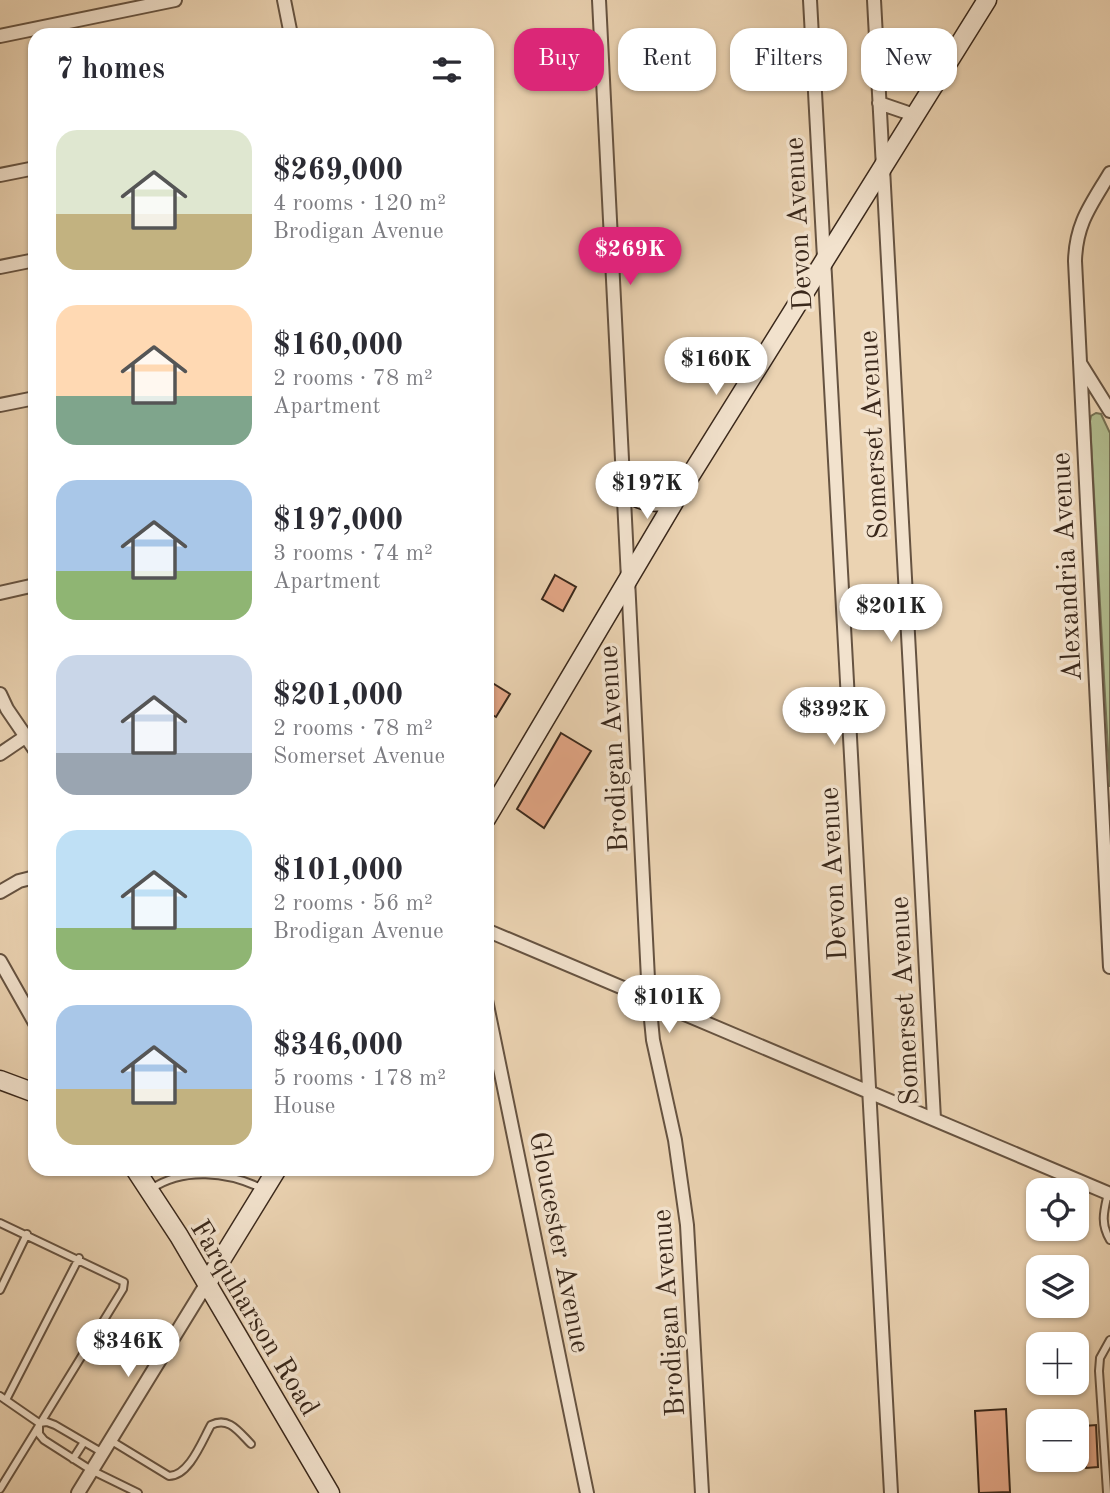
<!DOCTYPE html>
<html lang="en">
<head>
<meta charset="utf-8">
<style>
  :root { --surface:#fff; --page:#f7f7f7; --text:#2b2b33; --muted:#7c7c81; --accent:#db2777 }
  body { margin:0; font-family:"Old Standard TT",serif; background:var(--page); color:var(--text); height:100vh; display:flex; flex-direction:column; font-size:26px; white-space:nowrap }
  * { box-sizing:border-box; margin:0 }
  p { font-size:23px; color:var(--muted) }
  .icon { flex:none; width:38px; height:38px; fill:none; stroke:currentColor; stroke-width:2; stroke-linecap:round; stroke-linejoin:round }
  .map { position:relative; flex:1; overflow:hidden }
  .panel { position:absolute; left:28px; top:28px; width:466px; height:1148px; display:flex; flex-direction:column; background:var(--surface); border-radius:21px; box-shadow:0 2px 5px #0004 }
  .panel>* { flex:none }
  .top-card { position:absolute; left:514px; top:28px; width:490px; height:63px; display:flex; gap:14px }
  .controls { position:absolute; left:1026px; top:1178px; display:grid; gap:14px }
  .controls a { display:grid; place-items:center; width:63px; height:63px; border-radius:14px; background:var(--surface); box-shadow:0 2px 5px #0004; font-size:35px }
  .price { position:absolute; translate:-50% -60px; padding:0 16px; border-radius:24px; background:#fff; color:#222; font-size:23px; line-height:46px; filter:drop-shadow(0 2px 4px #0008) }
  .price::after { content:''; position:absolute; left:50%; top:42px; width:21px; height:16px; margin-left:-10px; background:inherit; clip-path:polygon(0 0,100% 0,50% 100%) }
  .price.active { background:var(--accent); color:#fff }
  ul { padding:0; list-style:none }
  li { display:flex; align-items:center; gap:21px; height:175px; padding:0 28px }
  li span { display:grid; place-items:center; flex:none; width:196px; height:140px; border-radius:21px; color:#555 }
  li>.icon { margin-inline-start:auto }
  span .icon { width:84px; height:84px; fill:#fffc; stroke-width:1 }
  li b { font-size:30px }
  h2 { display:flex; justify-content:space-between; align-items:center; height:84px; padding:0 28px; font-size:30px }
  .pill { padding:0 24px; border-radius:21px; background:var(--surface); box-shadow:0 2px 5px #0004; font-size:24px; line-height:63px }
  .pill.active { background:var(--accent); color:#fff }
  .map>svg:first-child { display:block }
</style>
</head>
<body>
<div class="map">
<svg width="1110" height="1493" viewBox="0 0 1110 1493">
  <rect width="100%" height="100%" fill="#ebd3b2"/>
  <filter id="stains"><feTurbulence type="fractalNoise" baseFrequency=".00286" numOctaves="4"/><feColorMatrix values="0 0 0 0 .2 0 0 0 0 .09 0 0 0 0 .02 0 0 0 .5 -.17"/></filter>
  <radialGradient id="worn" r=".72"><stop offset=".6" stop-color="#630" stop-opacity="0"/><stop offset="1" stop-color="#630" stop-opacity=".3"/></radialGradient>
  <!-- green -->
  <path fill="#b2be90" stroke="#767356" stroke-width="2" d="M1096,413L1101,414L1110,433V787L1090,421L1091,416Z"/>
  <!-- building -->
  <path fill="#e4a787" stroke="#3a281b" stroke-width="2" d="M555,575L576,587L563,611L542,599Z
    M486,679L510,694L496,717L486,711Z
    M561,733L591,751L544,828L517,809Z
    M1006,1409L1010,1492L979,1493L975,1411Z
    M1096,1425L1098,1467L1086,1468L1084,1426Z"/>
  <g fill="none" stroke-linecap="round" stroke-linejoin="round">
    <!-- lane casing -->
    <g stroke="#665341" stroke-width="10">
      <path id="lane" d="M151,1189C184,1167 227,1172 261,1188
        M1108,1193C1104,1211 1100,1223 1110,1240
        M0,1223L124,1282L123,1289L0,1489
        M0,1290L27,1234
        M0,1396L39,1423L47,1422L55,1425L103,1453
        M6,1400L79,1258
        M39,1425V1434L44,1440L91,1470L138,1493
        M110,1440L169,1476C189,1476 202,1441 211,1425C229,1416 239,1432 251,1444
        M73,1459L84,1442
        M1107,1492L1099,1371L1100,1358L1110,1340"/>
    </g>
    <!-- street casing -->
    <g stroke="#665341" stroke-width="16">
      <path id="street" d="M284,0L291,35
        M599,0L649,999L653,1040L675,1140L687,1225L702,1493
        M810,0L891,1493
        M874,0L934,1119
        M0,36L175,0
        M879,103L914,115
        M1110,173C1091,205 1076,223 1075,261L1110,967
        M0,175L35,168
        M0,267L35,260
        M1080,363L1110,411
        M0,405L35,398
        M0,593L35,585
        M0,694L7,709L35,750
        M0,754L25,737
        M0,892L19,881L35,877
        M486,930L1110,1194
        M0,961L35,1023
        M486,1000L587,1493
        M78,1493L207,1283"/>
    </g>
    <!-- secondary casing -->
    <g stroke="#3a281b" stroke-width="21">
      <path id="secondary" d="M624,490C643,503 655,505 677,497
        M486,819L677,497L987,0
        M0,1080L35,1093
        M135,1169L179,1236L330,1493
        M207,1283L277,1169"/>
    </g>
    <!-- lane -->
    <use href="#lane" stroke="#f2e2cd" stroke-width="6"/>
    <!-- street -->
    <use href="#street" stroke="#f2e2cd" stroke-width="12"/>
    <!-- secondary -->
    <use href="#secondary" stroke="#f2e2cd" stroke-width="18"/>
  </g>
  <g text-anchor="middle" stroke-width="7" stroke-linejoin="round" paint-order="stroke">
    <!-- street labels -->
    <g font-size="28" fill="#3a281b" stroke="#f2e2cd">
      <text transform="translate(797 224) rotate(-93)" y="10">Devon Avenue</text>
      <text transform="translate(872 435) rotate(-93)" y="10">Somerset Avenue</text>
      <text transform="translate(1065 567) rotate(-93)" y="10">Alexandria Avenue</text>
      <text transform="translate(612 749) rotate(-93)" y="10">Brodigan Avenue</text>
      <text transform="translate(832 874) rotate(-93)" y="10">Devon Avenue</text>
      <text transform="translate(903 1001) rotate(-93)" y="10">Somerset Avenue</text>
      <text transform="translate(561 1242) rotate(79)" y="10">Gloucester Avenue</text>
      <text transform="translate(667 1313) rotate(-94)" y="10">Brodigan Avenue</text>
      <text transform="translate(256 1317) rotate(59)" y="10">Farquharson Road</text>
    </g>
  </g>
  <rect width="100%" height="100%" filter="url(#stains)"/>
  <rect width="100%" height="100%" fill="url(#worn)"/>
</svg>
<div class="controls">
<a><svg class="icon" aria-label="locate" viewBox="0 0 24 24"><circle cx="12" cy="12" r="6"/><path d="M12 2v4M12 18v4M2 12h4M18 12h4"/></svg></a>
<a><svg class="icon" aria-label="layers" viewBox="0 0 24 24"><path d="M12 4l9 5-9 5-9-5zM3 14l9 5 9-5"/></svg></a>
<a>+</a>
<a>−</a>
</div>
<b class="price active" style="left:630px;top:287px">$269K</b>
<b class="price" style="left:716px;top:397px">$160K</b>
<b class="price" style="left:647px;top:521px">$197K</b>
<b class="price" style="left:891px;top:644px">$201K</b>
<b class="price" style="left:834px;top:747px">$392K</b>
<b class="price" style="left:669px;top:1035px">$101K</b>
<b class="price" style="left:128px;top:1379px">$346K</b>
<div class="top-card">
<a class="pill active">Buy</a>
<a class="pill">Rent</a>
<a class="pill">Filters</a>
<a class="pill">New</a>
</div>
<section class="panel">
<h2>7 homes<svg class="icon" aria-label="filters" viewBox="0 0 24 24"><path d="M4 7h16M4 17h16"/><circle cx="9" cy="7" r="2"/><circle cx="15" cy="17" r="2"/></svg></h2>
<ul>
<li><span style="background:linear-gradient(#dfe7d0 60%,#c2b280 0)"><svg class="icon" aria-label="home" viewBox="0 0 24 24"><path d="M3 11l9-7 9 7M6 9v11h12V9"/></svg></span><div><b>$269,000</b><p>4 rooms · 120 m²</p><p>Brodigan Avenue</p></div></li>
<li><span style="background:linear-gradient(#ffd9b3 65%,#7fa58c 0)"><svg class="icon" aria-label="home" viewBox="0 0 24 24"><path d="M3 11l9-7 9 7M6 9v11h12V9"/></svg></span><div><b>$160,000</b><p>2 rooms · 78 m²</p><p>Apartment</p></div></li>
<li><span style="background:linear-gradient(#a9c7e8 65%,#8fb573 0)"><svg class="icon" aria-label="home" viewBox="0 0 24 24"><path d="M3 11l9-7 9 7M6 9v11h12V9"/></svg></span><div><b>$197,000</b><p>3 rooms · 74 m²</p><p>Apartment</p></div></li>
<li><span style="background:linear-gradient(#c9d6e8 70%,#9aa5b1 0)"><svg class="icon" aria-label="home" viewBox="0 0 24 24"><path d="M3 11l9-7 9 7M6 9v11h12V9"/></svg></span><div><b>$201,000</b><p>2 rooms · 78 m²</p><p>Somerset Avenue</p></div></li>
<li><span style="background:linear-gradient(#bfe0f5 70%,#8fb573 0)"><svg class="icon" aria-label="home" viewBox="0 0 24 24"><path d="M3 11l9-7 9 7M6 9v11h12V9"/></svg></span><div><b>$101,000</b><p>2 rooms · 56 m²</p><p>Brodigan Avenue</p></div></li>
<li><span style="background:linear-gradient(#a9c7e8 60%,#c2b280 0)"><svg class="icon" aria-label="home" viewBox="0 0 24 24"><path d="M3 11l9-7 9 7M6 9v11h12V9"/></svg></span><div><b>$346,000</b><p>5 rooms · 178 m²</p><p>House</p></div></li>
</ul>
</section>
</div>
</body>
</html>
